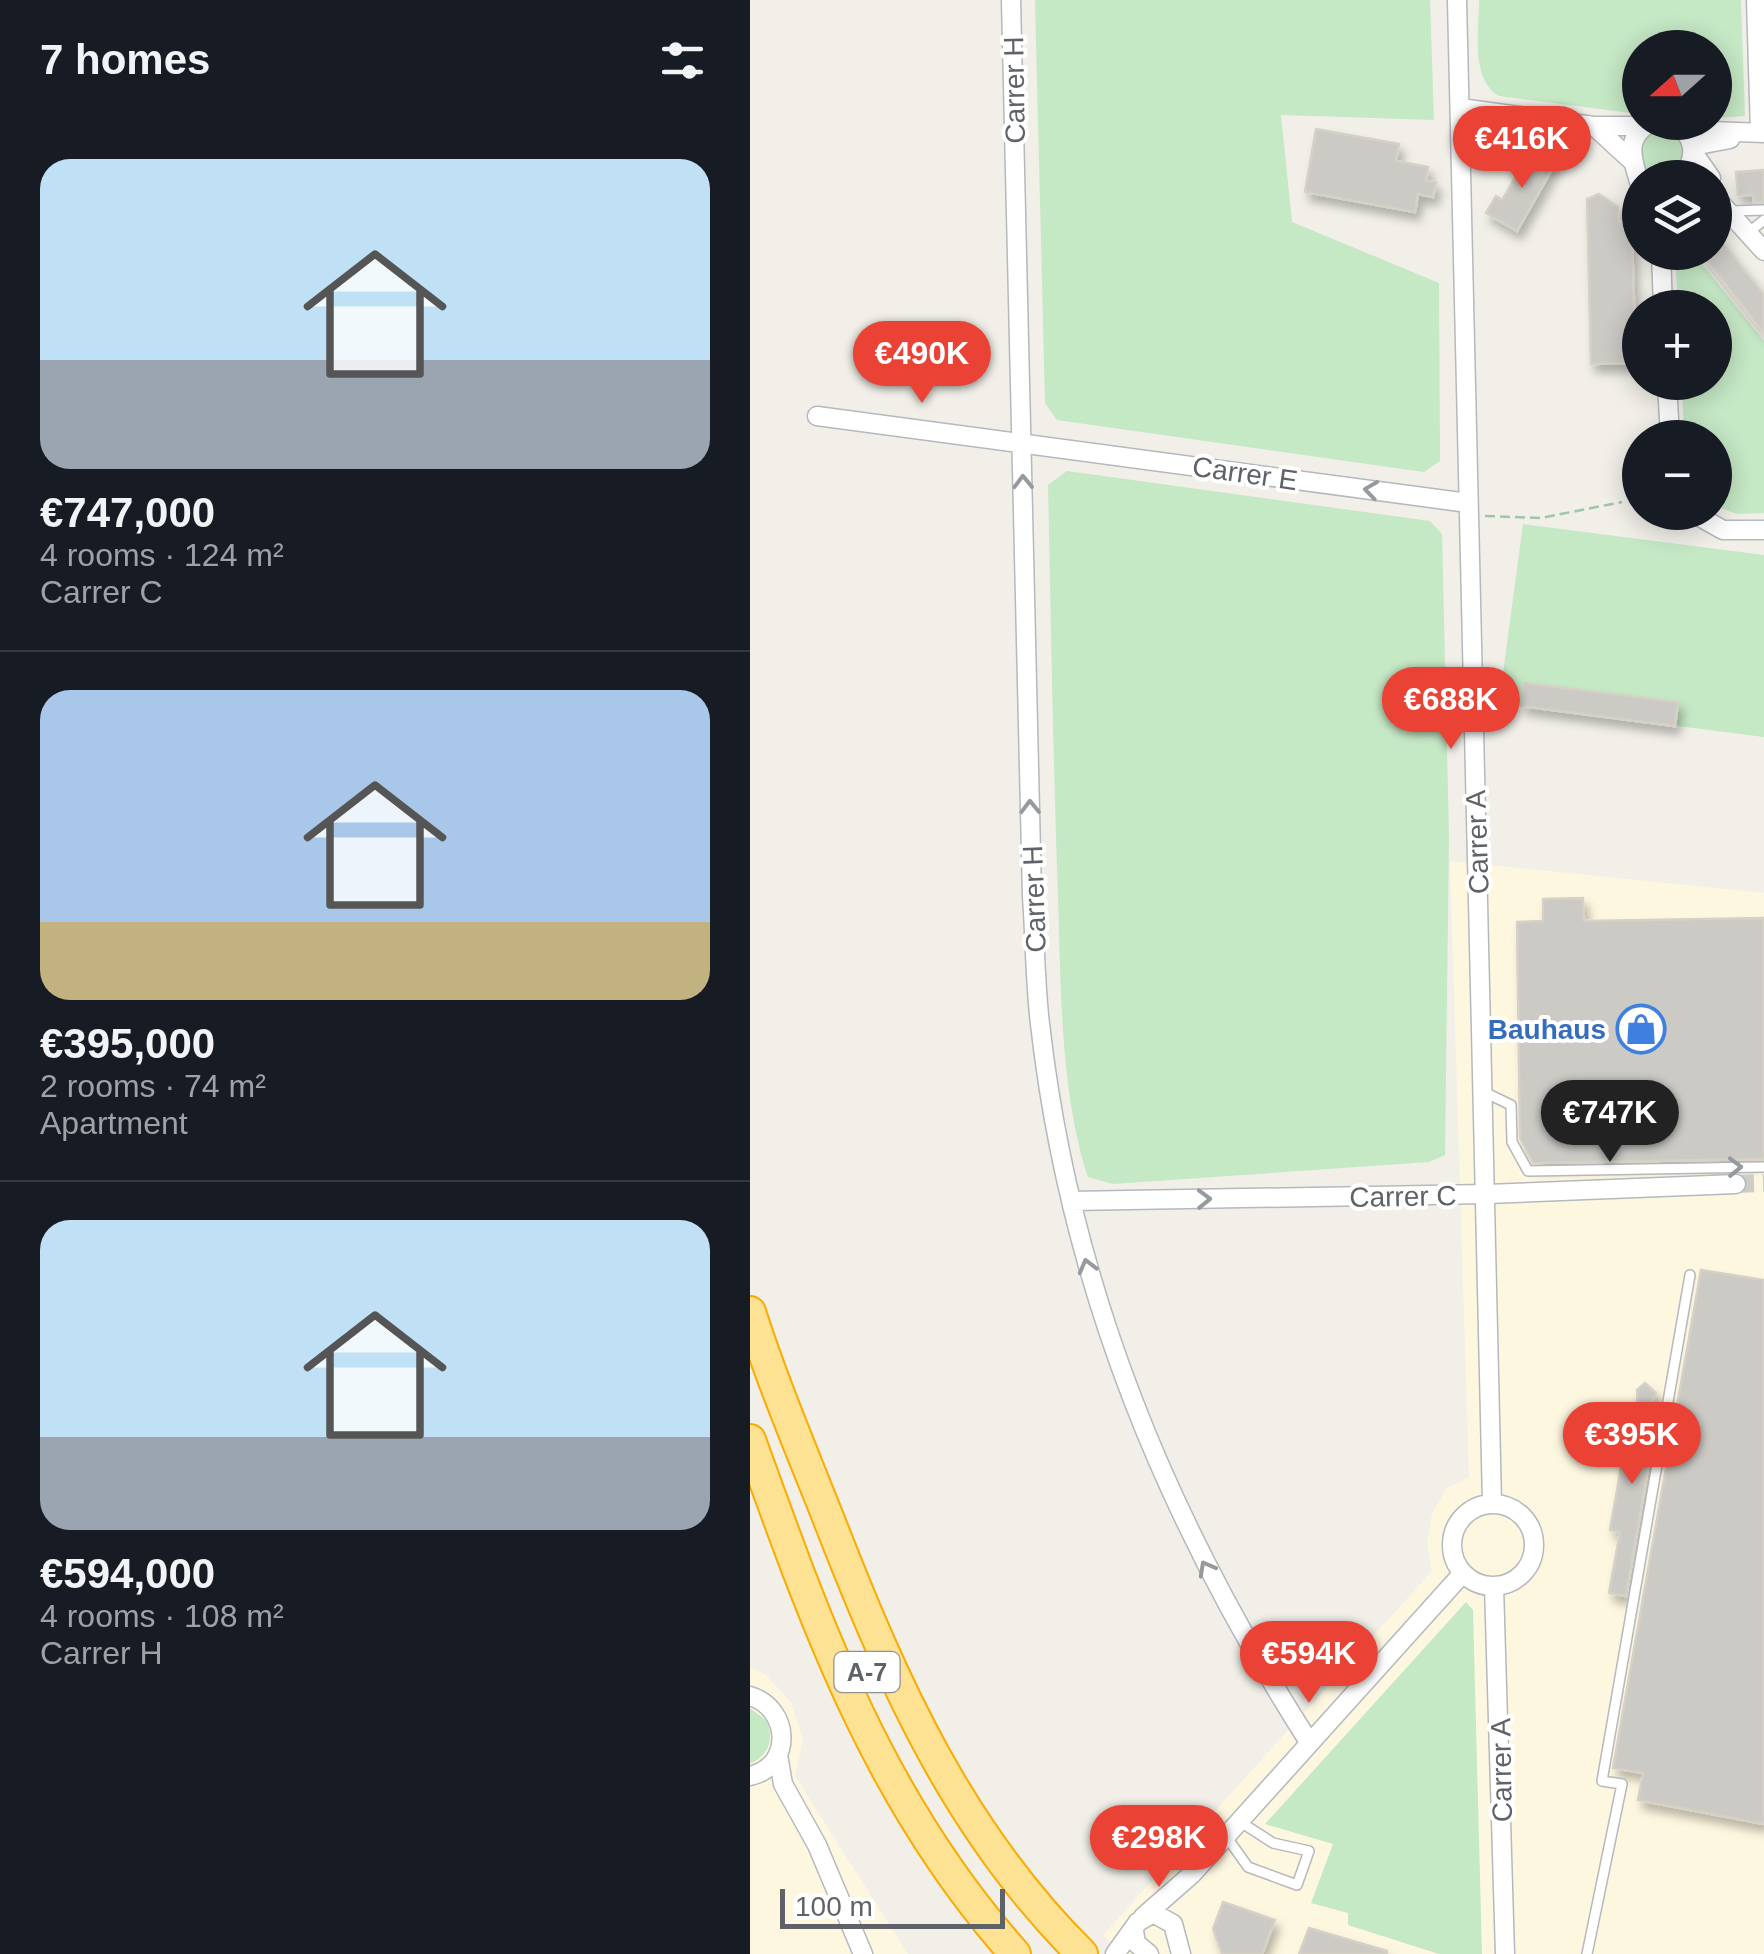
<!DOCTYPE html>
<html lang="en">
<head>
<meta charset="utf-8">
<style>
  :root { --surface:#171b24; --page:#242831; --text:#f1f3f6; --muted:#9ea1a6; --line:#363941; --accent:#ea4335 }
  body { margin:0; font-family:Arial,sans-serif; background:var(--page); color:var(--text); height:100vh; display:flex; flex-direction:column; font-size:38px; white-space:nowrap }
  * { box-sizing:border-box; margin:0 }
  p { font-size:32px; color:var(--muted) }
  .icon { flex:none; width:55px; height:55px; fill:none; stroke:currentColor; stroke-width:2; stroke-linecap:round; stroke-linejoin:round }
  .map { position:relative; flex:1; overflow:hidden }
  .details { display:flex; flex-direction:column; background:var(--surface); width:750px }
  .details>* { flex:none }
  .needle { width:65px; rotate:249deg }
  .tools { position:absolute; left:872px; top:30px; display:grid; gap:20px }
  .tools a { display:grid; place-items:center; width:110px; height:110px; border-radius:50%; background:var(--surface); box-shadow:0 5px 25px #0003; font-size:50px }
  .scale { position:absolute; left:30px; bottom:25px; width:225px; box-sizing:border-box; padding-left:10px; border:5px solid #5f6368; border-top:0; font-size:28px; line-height:35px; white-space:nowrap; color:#5f6368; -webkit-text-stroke:8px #fff; paint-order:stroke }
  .price { position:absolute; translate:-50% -85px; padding:0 22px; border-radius:35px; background:var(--accent); color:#fff; font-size:32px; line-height:65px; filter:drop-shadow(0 2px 5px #0008) }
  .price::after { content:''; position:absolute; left:50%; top:60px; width:30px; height:22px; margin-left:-15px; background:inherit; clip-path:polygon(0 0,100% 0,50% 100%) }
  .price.active { background:#222; color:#fff }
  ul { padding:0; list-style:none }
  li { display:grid; align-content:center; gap:20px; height:530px; padding:0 40px }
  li+li { border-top:2px solid var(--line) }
  li span { display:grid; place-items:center; height:310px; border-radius:30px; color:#555 }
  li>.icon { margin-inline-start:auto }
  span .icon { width:180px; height:180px; fill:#fffc; stroke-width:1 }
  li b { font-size:42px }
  h2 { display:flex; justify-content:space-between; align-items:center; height:120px; padding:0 40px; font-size:42px }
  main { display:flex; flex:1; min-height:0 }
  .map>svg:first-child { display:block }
</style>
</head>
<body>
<main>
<section class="details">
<h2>7 homes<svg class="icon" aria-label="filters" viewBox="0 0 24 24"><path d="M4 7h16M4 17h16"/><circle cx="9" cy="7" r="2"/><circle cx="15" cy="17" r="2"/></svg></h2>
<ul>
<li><span style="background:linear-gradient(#bfe0f5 65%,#9aa5b1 0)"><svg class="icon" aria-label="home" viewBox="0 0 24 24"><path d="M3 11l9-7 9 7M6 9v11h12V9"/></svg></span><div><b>€747,000</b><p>4 rooms · 124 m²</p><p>Carrer C</p></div></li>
<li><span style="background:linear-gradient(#a9c7e8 75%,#c2b280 0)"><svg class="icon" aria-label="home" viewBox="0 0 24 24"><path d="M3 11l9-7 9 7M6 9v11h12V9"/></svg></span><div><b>€395,000</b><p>2 rooms · 74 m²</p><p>Apartment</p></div></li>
<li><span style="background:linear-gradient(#bfe0f5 70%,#9aa5b1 0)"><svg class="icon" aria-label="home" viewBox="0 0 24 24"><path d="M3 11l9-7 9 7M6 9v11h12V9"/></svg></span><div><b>€594,000</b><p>4 rooms · 108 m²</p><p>Carrer H</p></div></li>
</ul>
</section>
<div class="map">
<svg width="1014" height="1954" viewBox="0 0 1014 1954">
  <defs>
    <filter id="shadow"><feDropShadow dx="4.5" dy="8" stdDeviation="5" flood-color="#0004"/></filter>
  </defs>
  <rect width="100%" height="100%" fill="#f1efe8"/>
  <!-- commercial -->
  <path fill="#fef7e0" d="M700,861L1014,893V1954H371L353,1935L682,1571L677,1543L682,1513L697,1488L719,1477Z
    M0,1668L15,1674L41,1702L53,1739L45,1776L158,1954H0Z"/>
  <!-- green -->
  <path fill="#c5e8c5" d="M285,0H680L684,120L531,115L542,222L689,283L690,461L674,472L307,420L295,403Z
    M729,0H991L995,116L965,118V48H890V109L881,113L749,96C720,79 729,30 729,0Z
    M889 152a23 23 0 1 1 46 0a23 23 0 1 1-46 0Z
    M925,253H943L1014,341V513L987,514L965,506V438L934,437L932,383L965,382V308L928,307Z
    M317,471L680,521L692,534L699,837L695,1155L679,1162L363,1184L338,1177C310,1093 311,985 308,897C303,760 301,622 298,485Z
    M773,524L1014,555V737L749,703Z
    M716,1602L723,1610L732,1954H689L598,1925V1913L561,1903L583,1844L515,1824Z
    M0,1708L17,1721C24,1740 19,1755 0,1764Z"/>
  <!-- building -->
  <path fill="#cccac5" stroke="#d6d1c6" stroke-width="2.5" filter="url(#shadow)" d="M566,129L649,144L646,161L678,167L676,181L686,182L683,197L668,194L665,212L555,192Z
    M782,148L806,162L767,231L736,213L746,196L752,200Z
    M1014,170V202H1004L1003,195H988L986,172Z
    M849,194L868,207V222H875L882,241L886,363L841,364L837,199Z
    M965,233L1014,295V333L950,252H965Z
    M774,683L928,702L925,726L771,706Z
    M833,898L834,921L1014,918V1159L783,1163L770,1138L767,922L793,921V899Z
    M951,1270L1014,1280V1824L888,1800L893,1773L863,1768Z
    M895,1383L906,1393L897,1413L907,1415L876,1596L859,1593L870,1532L860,1530L881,1410L888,1412L887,1390Z
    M473,1902L525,1920L512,1954H472L463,1929Z
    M559,1928L637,1951V1954H549Z"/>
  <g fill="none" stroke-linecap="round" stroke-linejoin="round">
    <!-- street-tunnel -->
    <path stroke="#ccccc8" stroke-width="18" stroke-dasharray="18 9" stroke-linecap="butt" d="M986,1184L1014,1183"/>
    <!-- lane casing -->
    <g stroke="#b5b8bc" stroke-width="12">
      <path id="lane" d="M981,211L1014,210
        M999,232L1014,220
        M734,1092L761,1105L762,1142L778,1171L1014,1167
        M476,1836L498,1867L547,1885L559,1851L523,1843L489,1821
        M837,1954L872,1784L852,1781L940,1275"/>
    </g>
    <!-- street casing -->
    <g stroke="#b5b8bc" stroke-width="21">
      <path id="street" d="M261,0L282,896C285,938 285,982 290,1024C320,1288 417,1520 559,1742
        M707,0L742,1503
        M1006,0L1010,133
        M710,108L844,126H894
        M923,122C946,135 949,160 929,178
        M844,126L881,160
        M934,130L1014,133
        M943,146L980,139
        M943,152L961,178
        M890,185C883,160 873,139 900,123
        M965,197L1014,251
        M911,252L913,308
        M917,382L920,438
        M67,416L718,503
        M941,512L973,530H1014
        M321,1201L737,1194L986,1184
        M702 1545a41 41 0 1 1 82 0a41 41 0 1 1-82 0Z
        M744,1586L755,1954
        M0,1696C40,1708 44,1766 0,1776
        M28,1755L33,1784L67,1845L113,1954
        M393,1917L442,1874L713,1573
        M384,1931L386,1943L399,1954
        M365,1954L388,1922L403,1913L423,1924L431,1954"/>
    </g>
    <!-- highway casing -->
    <g stroke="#f9ab00" stroke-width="34">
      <path id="highway" d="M0,1312C23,1384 53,1454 81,1525C143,1684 209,1832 332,1954
        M0,1440C68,1629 129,1801 265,1954"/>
    </g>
    <!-- path -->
    <path stroke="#9cc7a9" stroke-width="2.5" stroke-dasharray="10 5" stroke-linecap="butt" d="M735,516L791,518L872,502"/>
    <!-- lane -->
    <use href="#lane" stroke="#fff" stroke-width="9"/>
    <!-- street -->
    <use href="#street" stroke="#fff" stroke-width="18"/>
    <!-- highway -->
    <use href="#highway" stroke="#fde293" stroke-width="30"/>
  </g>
  <!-- one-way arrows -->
  <defs><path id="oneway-chevron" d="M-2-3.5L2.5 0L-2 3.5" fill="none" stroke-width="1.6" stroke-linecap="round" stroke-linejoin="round" transform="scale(2.5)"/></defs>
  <g stroke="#979a9d">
    <use href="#oneway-chevron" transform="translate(273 482) rotate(-91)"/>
    <use href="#oneway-chevron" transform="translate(621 490) rotate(-172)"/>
    <use href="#oneway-chevron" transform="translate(280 807) rotate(-91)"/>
    <use href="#oneway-chevron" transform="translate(985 1167) rotate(-1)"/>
    <use href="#oneway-chevron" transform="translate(454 1199) rotate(-1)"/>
    <use href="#oneway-chevron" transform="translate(337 1266) rotate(-105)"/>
    <use href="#oneway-chevron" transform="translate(456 1568) rotate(-119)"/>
  </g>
  <!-- icons -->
  <defs>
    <g id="shop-ring" transform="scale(2.5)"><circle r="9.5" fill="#fff" stroke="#3f7fe0" stroke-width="1.5"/><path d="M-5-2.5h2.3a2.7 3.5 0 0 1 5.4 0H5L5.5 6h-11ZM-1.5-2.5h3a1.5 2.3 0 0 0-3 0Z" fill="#3f7fe0"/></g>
  </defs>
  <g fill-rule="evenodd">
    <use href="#shop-ring" x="891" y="1029"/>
  </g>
  <g text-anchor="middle" stroke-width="8" stroke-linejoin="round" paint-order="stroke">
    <!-- shield labels -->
    <rect fill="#fff" stroke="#8f9295" stroke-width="2.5" x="84.5" y="1652" width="65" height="40" rx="8"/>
    <g font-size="25" font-weight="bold" fill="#5f6368">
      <text x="117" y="1681">A-7</text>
    </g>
    <!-- street labels -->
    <g font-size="28" fill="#5f6368" stroke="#fff">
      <text transform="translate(264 90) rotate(-91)" y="10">Carrer H</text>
      <text transform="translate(495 473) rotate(8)" y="10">Carrer E</text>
      <text transform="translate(727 842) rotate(-92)" y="10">Carrer A</text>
      <text transform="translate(284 899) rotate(-92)" y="10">Carrer H</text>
      <text transform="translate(653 1196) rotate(-1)" y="10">Carrer C</text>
      <text transform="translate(751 1770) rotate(-91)" y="10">Carrer A</text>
    </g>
    <!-- shop labels -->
    <g font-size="28" font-weight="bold" fill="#366cbe" stroke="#fff" text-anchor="end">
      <text x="856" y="1039">Bauhaus</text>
    </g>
  </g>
</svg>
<div class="tools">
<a><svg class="needle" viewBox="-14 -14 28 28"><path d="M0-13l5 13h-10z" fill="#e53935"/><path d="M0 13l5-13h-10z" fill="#9ea1a6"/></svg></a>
<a><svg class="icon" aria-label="layers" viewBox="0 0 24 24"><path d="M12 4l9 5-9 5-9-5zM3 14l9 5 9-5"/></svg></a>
<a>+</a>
<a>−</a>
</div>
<div class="scale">100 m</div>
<b class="price" style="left:772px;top:191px">€416K</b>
<b class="price" style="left:172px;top:406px">€490K</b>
<b class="price" style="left:701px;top:752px">€688K</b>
<b class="price active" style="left:860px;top:1165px">€747K</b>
<b class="price" style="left:882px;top:1487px">€395K</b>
<b class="price" style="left:559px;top:1706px">€594K</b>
<b class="price" style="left:409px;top:1890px">€298K</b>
</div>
</main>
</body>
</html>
